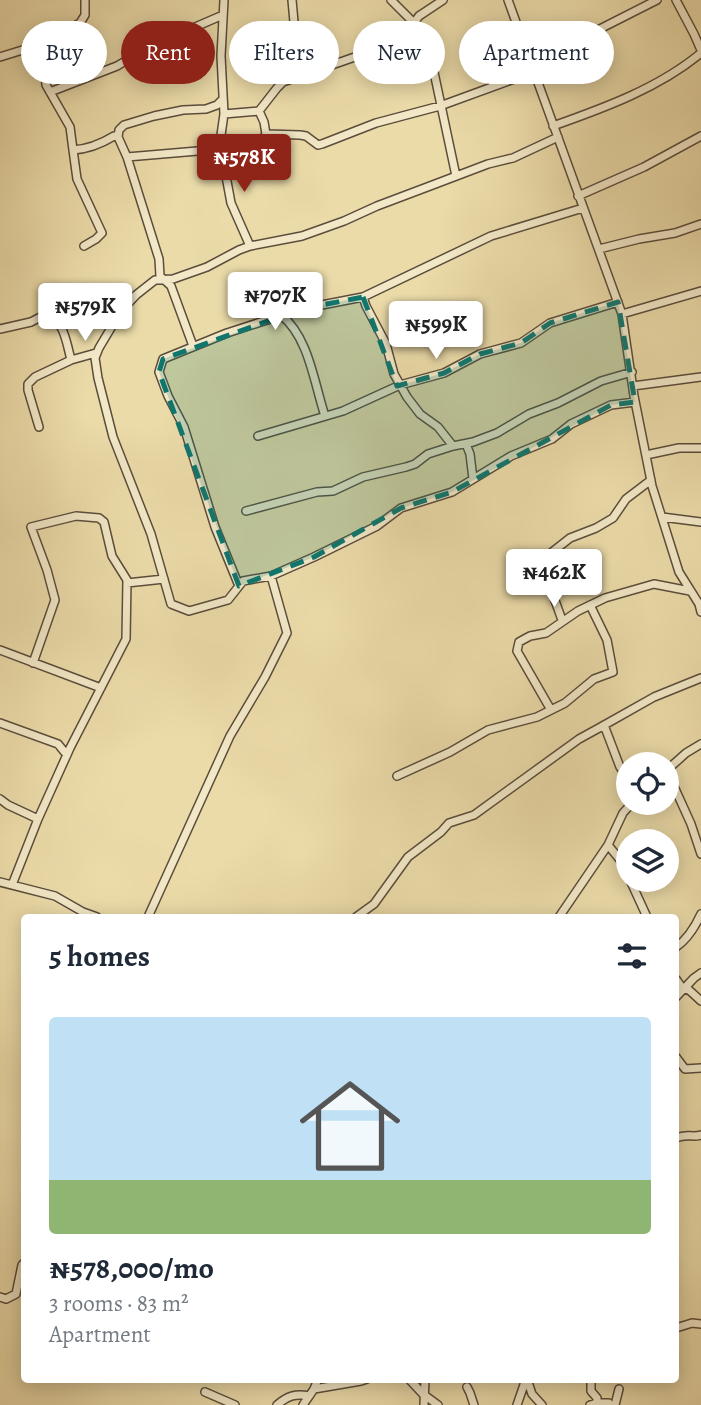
<!DOCTYPE html>
<html lang="en">
<head>
<meta charset="utf-8">
<style>
  :root { --surface:#fff; --page:#f6f6f7; --text:#1f2937; --muted:#747a83; --line:#e0e1e3; --accent:#8f2418 }
  body { margin:0; font-family:Alegreya,serif; background:var(--page); color:var(--text); height:100vh; display:flex; flex-direction:column; font-size:26px; white-space:nowrap }
  * { box-sizing:border-box; margin:0 }
  p { font-size:23px; color:var(--muted) }
  .icon { flex:none; width:38px; height:38px; fill:none; stroke:currentColor; stroke-width:2; stroke-linecap:round; stroke-linejoin:round }
  .map { position:relative; flex:1; overflow:hidden }
  .panel { position:absolute; left:21px; top:914px; width:658px; height:469px; display:flex; flex-direction:column; background:var(--surface); border-radius:7px; box-shadow:0 4px 18px #0003 }
  .panel>* { flex:none }
  .banner { position:absolute; left:21px; top:21px; width:660px; height:63px; display:flex; gap:14px }
  .fabs { position:absolute; left:616px; top:752px; display:grid; gap:14px }
  .fabs a { display:grid; place-items:center; width:63px; height:63px; border-radius:50%; background:var(--surface); box-shadow:0 4px 18px #0003; font-size:35px }
  .price { position:absolute; translate:-50% -60px; padding:0 16px; border-radius:7px; background:#fff; color:#222; font-size:23px; line-height:46px; filter:drop-shadow(0 2px 4px #0008) }
  .price::after { content:''; position:absolute; left:50%; top:42px; width:21px; height:16px; margin-left:-10px; background:inherit; clip-path:polygon(0 0,100% 0,50% 100%) }
  .price.on { background:var(--accent); color:#fff }
  ul { padding:0; list-style:none }
  li { display:grid; align-content:center; gap:14px; height:371px; padding:0 28px }
  li+li { border-top:2px solid var(--line) }
  li span { display:grid; place-items:center; height:217px; border-radius:7px; color:#555 }
  li>.icon { margin-inline-start:auto }
  span .icon { width:126px; height:126px; fill:#fffc; stroke-width:1 }
  li b { font-size:30px }
  h2 { display:flex; justify-content:space-between; align-items:center; height:84px; padding:0 28px; font-size:30px }
  .tag { padding:0 24px; border-radius:32px; background:var(--surface); box-shadow:0 4px 18px #0003; font-size:24px; line-height:63px }
  .tag.on { background:var(--accent); color:#fff }
  .map>svg:first-child { display:block }
</style>
</head>
<body>
<div class="map">
<svg width="701" height="1405" viewBox="0 0 701 1405">
  <rect width="100%" height="100%" fill="#ebdba9"/>
  <filter id="stains"><feTurbulence type="fractalNoise" baseFrequency=".00286" numOctaves="4"/><feColorMatrix values="0 0 0 0 .2 0 0 0 0 .09 0 0 0 0 .02 0 0 0 .5 -.17"/></filter>
  <radialGradient id="worn" r=".72"><stop offset=".6" stop-color="#630" stop-opacity="0"/><stop offset="1" stop-color="#630" stop-opacity=".3"/></radialGradient>
  <g fill="none" stroke-linecap="round" stroke-linejoin="round">
    <!-- minor casing -->
    <g stroke="#5b4d3c" stroke-width="10">
      <path id="minor" d="M85,0V15L80,23L42,44L46,85L70,127L73,150C89,149 101,144 114,136L118,137L127,157L159,259L160,276L171,286L193,346
        M292,0L295,33L314,71
        M391,0L414,23L428,44L456,176
        M508,0L622,314L634,396L652,486L679,572L699,604L701,612
        M676,0L694,34L701,50
        M0,57L42,44
        M528,58L584,37L657,0
        M50,92L117,66L151,46L223,15
        M259,111L264,122L266,134L300,135L306,136L318,145L322,144L376,123L440,106L533,72
        M224,114L259,111L277,88L283,82L395,43L406,34L419,16L443,0
        M553,126C604,108 659,88 701,53
        M118,137L119,130L124,125L154,116L183,110L206,109L217,105L223,99
        M558,137L513,158L488,164L430,186L377,206L344,221L302,236L250,246L239,250L207,267L173,279L155,280L136,295L121,311L99,348L95,358L98,378L113,437L151,534L171,604L189,611L228,600L243,581L271,576L314,557L377,526L401,508L452,492L511,456L552,439L571,424L611,405L635,402
        M221,149L231,203L250,246
        M73,150L77,179L102,233L96,239L84,246
        M223,154C242,151 255,152 266,134
        M127,157L221,149V135L224,114L221,56L224,0
        M578,196L644,167L701,136
        M599,249L639,239L675,233L701,224
        M363,297L366,306L386,344L394,374L407,397L420,414L438,427L453,446
        M622,314L701,291
        M281,315C309,337 314,383 325,416
        M0,329L31,322L48,313C64,322 67,344 71,360L96,353
        M633,386L701,377
        M39,427L28,390V384L35,377L71,360
        M258,436L343,411L400,385L444,373L480,354L521,343L550,323L618,302
        M466,444L470,454L473,479
        M646,455L679,448H701
        M246,511L317,492L333,491L363,477L406,467L415,464L428,454L453,446L473,442L497,433L529,414L558,403L601,381L632,372
        M662,517L701,522
        M127,583L164,579
        M239,586L215,527L184,427L168,396L159,372L163,359L227,333L301,309L363,297L491,236L583,208
        M562,620L549,584L546,566L551,553L570,538L596,528L613,518L626,499L651,480
        M0,650L101,688
        M551,710L517,651L519,642L530,636L546,633L578,611L605,598L654,584L690,591
        M0,723L58,744L67,755
        M604,725L620,767L628,778
        M667,770L686,753L701,744
        M667,771L691,824L701,854
        M397,776L450,752L488,730L537,717L565,703L594,679L613,672L607,640L590,605
        M0,799L8,805L38,819
        M608,845L621,861L628,877
        M630,880L647,917
        M0,882L55,896L83,912L97,917
        M12,885L38,819L70,748L126,639L127,580L112,556L104,522L99,518L76,516L31,527L47,570L55,600L33,663
        M148,917L230,736L265,677L287,633L271,576
        M356,917L374,904L408,857L441,832L449,823L474,815L579,739L599,728L654,697L701,678
        M559,917L608,845L623,813L632,803
        M676,947C688,939 695,927 701,914
        M676,979L683,989L689,990L701,1001
        M676,997L694,978L701,973
        M676,1057L685,1069L701,1068
        M676,1138C688,1133 691,1138 701,1135
        M0,1297L6,1299L16,1294L22,1265L24,1263
        M676,1328L692,1323L701,1324
        M409,1379L423,1394L438,1405
        M527,1379L532,1394L542,1405
        M591,1379V1391L597,1398V1403
        M467,1387L470,1393L474,1405
        M314,1389L361,1381L367,1379
        M205,1392L235,1405
        M277,1405C287,1396 296,1393 309,1396
        M303,1405L314,1389L318,1379
        M424,1405L425,1379
        M517,1405L526,1379
        M590,1405L597,1403H609L610,1405
        M615,1405L619,1389"/>
    </g>
    <!-- minor -->
    <use href="#minor" stroke="#f2e8c7" stroke-width="7"/>
  </g>
  <!-- marked area -->
  <path fill="#0f766e" fill-opacity="0.2" stroke="#0f766e" stroke-width="5" stroke-dasharray="14 9" stroke-linejoin="round" d="M363,297L397,386L444,373L480,354L521,343L550,323L618,302L635,402L611,405L452,492L401,508L314,557L239,586L159,372L163,359L301,309Z"/>
  <rect width="100%" height="100%" filter="url(#stains)"/>
  <rect width="100%" height="100%" fill="url(#worn)"/>
</svg>
<div class="fabs">
<a><svg class="icon" aria-label="locate" viewBox="0 0 24 24"><circle cx="12" cy="12" r="6"/><path d="M12 2v4M12 18v4M2 12h4M18 12h4"/></svg></a>
<a><svg class="icon" aria-label="layers" viewBox="0 0 24 24"><path d="M12 4l9 5-9 5-9-5zM3 14l9 5 9-5"/></svg></a>
</div>
<b class="price on" style="left:244px;top:194px">₦578K</b>
<b class="price" style="left:275px;top:332px">₦707K</b>
<b class="price" style="left:85px;top:343px">₦579K</b>
<b class="price" style="left:436px;top:361px">₦599K</b>
<b class="price" style="left:554px;top:609px">₦462K</b>
<div class="banner">
<a class="tag">Buy</a>
<a class="tag on">Rent</a>
<a class="tag">Filters</a>
<a class="tag">New</a>
<a class="tag">Apartment</a>
</div>
<section class="panel">
<h2>5 homes<svg class="icon" aria-label="filters" viewBox="0 0 24 24"><path d="M4 7h16M4 17h16"/><circle cx="9" cy="7" r="2"/><circle cx="15" cy="17" r="2"/></svg></h2>
<ul>
<li><span style="background:linear-gradient(#bfe0f5 75%,#8fb573 0)"><svg class="icon" aria-label="home" viewBox="0 0 24 24"><path d="M3 11l9-7 9 7M6 9v11h12V9"/></svg></span><div><b>₦578,000/mo</b><p>3 rooms · 83 m²</p><p>Apartment</p></div></li>
</ul>
</section>
</div>
</body>
</html>
